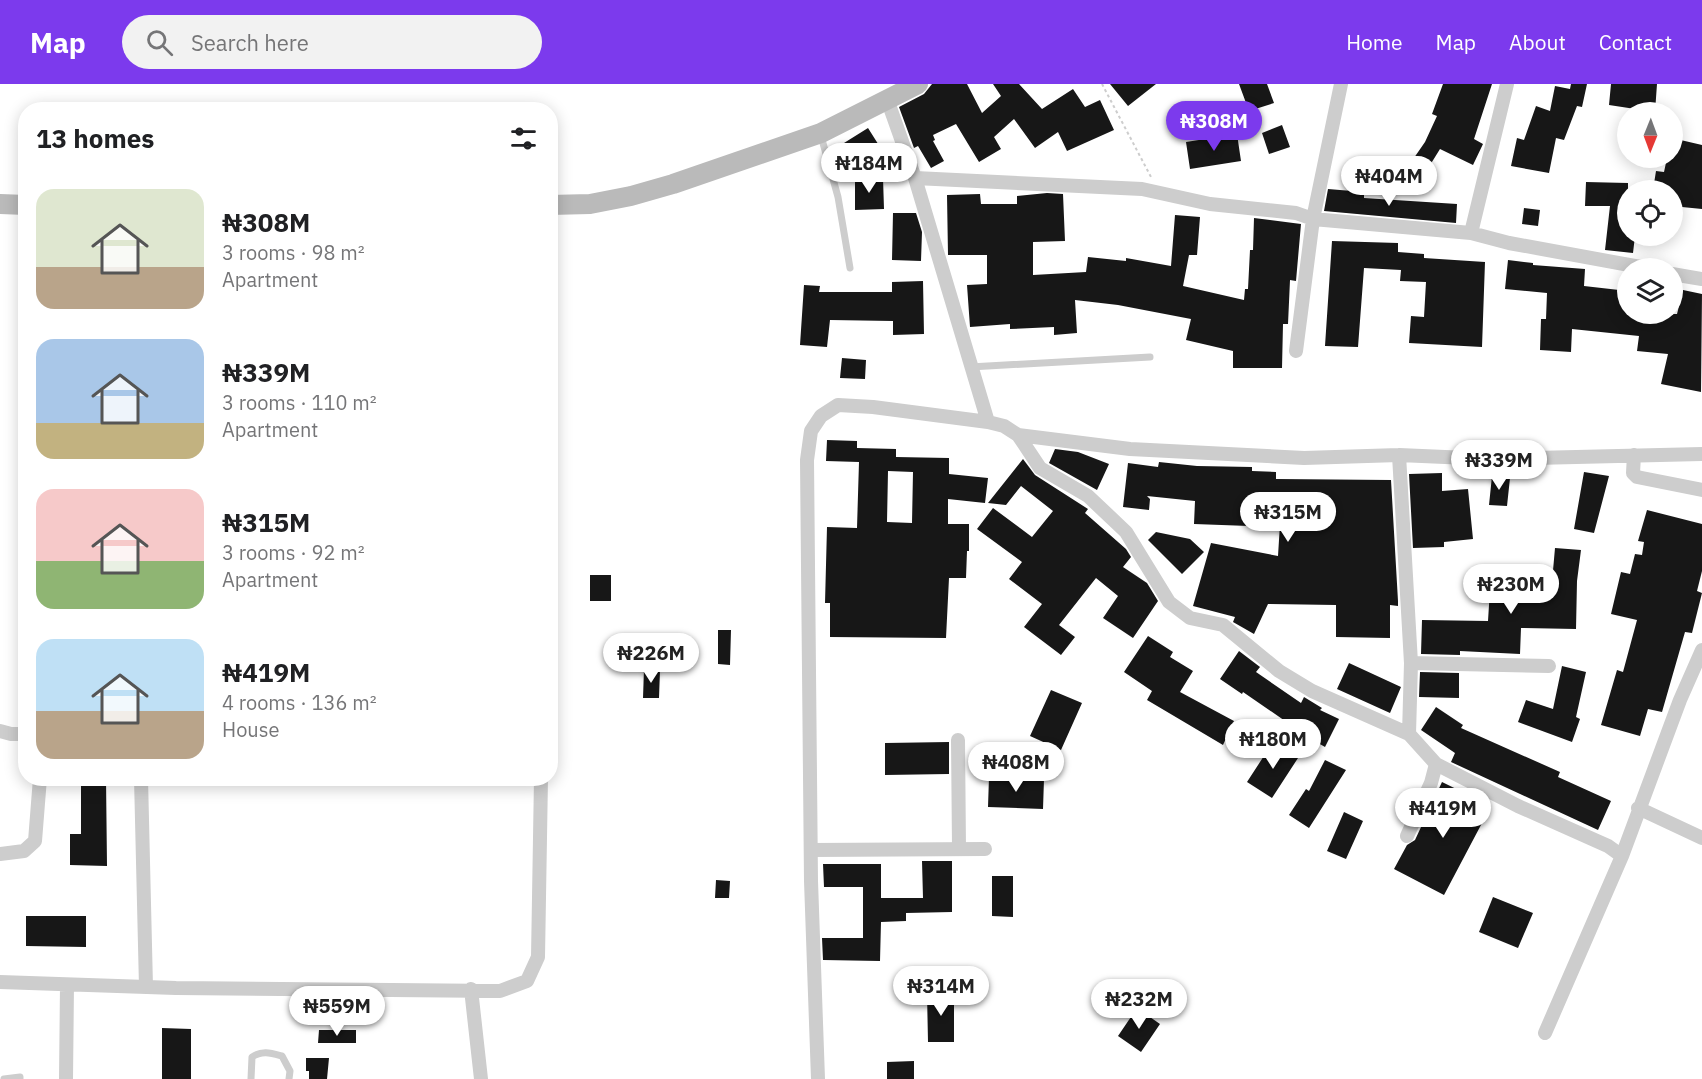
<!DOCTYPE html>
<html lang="en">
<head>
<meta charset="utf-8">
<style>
  :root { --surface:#fff; --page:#f2f2f2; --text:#202124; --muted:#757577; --accent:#7c3aed }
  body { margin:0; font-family:"IBM Plex Sans",sans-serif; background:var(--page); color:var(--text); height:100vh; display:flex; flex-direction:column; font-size:22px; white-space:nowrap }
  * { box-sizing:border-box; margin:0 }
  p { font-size:20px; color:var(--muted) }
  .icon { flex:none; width:33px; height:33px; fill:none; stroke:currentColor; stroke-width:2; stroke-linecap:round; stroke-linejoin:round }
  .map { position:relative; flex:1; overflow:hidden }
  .sheet { position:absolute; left:18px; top:18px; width:540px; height:684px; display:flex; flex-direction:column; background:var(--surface); border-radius:24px; box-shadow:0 3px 15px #0003 }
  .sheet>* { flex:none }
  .needle { width:39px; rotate:181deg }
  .tools { position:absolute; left:1617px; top:18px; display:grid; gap:12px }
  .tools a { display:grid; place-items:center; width:66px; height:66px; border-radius:50%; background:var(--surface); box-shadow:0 3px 15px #0003; font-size:30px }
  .price { position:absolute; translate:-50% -51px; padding:0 14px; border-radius:21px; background:#fff; color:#222; font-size:20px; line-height:39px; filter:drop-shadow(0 2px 3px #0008) }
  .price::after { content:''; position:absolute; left:50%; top:36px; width:18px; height:14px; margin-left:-9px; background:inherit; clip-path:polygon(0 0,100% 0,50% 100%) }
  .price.selected { background:var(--accent); color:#fff }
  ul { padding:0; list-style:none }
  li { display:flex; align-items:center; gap:18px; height:150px; padding:0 18px }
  li span { display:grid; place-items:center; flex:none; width:168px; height:120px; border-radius:18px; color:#555 }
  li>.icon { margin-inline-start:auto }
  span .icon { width:72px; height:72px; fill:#fffc; stroke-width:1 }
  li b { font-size:26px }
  h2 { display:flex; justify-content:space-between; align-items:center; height:72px; padding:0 18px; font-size:26px }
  header { display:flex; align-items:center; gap:36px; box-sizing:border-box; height:84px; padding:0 30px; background:var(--accent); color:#fff }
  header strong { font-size:28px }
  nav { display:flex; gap:33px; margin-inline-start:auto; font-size:21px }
  .search { width:420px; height:54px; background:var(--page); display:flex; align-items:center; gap:15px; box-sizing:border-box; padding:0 21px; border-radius:33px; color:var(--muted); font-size:22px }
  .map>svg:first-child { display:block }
</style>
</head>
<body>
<header>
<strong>Map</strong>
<div class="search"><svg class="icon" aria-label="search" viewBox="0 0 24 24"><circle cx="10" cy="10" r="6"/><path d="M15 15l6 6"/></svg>Search here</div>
<nav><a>Home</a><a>Map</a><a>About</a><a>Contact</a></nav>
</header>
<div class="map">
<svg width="1702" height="995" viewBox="0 0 1702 995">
  <rect width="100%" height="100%" fill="#fff"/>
  <!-- building -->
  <path fill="#171717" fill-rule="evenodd" d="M932,0H967L982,29L1001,12L993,0H1019L1042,25L1073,5L1085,23L1100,16L1114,46L1067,67L1058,48L1035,64L1014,35L994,53L1001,65L979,78L956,40L933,51L935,56L933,57L944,77L931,84L918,62L914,64L899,23L924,10Z
    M1110,0H1156L1128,22Z
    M1239,0H1267L1274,19L1249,27Z
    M1443,0H1492L1474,55L1483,60L1473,81L1440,65L1422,94L1407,84L1425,58L1437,32L1432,30Z
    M1571,0H1587L1582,23L1577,22L1564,56L1556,54L1549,89L1511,82L1517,54L1524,56L1536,22L1550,27L1555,2L1570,5Z
    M1611,0H1657L1655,28L1609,21Z
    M1282,41L1290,63L1269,70L1262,49Z
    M868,44L880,63L855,78L844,59Z
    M1237,50L1241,77L1190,85L1186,58Z
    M1672,54L1702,61V125L1672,122V106H1653L1656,87L1664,88L1667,74H1672Z
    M855,94H883L884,125L855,126Z
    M1586,98L1628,99V152H1635L1633,169L1605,166L1610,122H1585Z
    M1328,105L1364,108V114L1457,120L1456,139L1324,127Z
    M1047,109L1063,110L1065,157L1033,158V191L1086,188L1088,173L1126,177V174L1171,182L1175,131L1200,133L1197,171H1189L1183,202L1244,216L1245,205H1248L1250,166H1253L1254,134L1301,140L1296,197L1290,196L1288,240H1283L1282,284H1233V267L1186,256L1191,235L1118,221L1075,216L1077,249L1054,251V243L1010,245V240L970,243L967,201L987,200V171H948L947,111L980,110L981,120H1017V112Z
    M1524,124L1540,126L1538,142L1522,140Z
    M893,129H916L922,148L921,177L892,176Z
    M1332,157L1398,159V168L1424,170V174L1485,178L1482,263L1409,259L1411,232L1424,233L1426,198L1400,197L1401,186L1364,184L1358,263L1325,262Z
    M1508,176L1533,179V181L1585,185L1584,202L1628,207V230H1677L1683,206L1702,210L1701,308L1661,300L1668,270L1637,267L1639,252L1572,245L1571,268L1540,266L1541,235H1546L1547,209L1505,205Z
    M923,197L924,250L893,251V237L830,236L827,263L800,261L804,201L820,202L819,208H892V198Z
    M842,274L866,276L865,295L840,294Z
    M827,356L857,357V364L896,365V373L949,374V390L988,394L985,419L948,415V440H969V467H967L966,494H949L946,554L830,553V519H825L827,443L857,444L859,378L826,377ZM888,387L913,388L912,439L887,438Z
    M1055,365L1078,368L1109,380L1097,406L1049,379Z
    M1023,375L1035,391L1088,425L1085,429L1126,465L1131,473L1123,483L1147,499L1158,517L1133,554L1103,534L1118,512L1096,494L1059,541L1075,553L1061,571L1024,543L1042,520L1009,495L1022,478L977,445L993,424L1032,453L1053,427L1021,402L1006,421L988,419Z
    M1159,378L1197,382L1252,383V387L1276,388V395L1391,396L1398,517V522L1390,521V554L1336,553V521L1268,520L1254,550L1233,538L1235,533L1193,522L1211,459L1278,472L1281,424L1250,423L1249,442L1194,440L1195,417L1147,412L1150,415L1149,426L1123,423L1128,379L1158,383Z
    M1584,388L1609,392L1594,449L1574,445Z
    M1442,389V407L1468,405L1473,455L1444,458V463L1413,464L1409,390Z
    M1492,392L1510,394L1507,422L1489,421Z
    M1647,426L1702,440V487L1697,507L1702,509L1692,549L1685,548L1662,628L1648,625L1640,652L1601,641L1617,586L1623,588L1637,536L1611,530L1621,488L1630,490L1635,470L1642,471L1644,458L1638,457Z
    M1156,448L1190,455L1204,468L1182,490L1148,456Z
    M1555,464L1581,466L1577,497L1576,545L1521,544L1520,570L1460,567V571L1421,570L1422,536L1488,537L1490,505L1551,509Z
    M590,491H611V517H590Z
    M718,546H731L730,581L718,580Z
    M1148,552L1173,568L1170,573L1193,587L1180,608L1234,637L1223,661L1147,616L1152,607L1124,588Z
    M1239,567L1260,583L1256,588L1301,619L1304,613L1322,624L1320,626L1339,635L1325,663L1287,641L1288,639L1243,608L1242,610L1220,595Z
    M1349,579L1401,603L1390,629L1337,605Z
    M1562,582L1586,588L1576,633L1580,635L1572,658L1518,638L1526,616L1553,625Z
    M644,585L660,586L659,614H643Z
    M1420,588L1459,589V614L1419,613Z
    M1051,606L1082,619L1061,666L1030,652Z
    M1436,623L1463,641L1461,644L1560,688L1558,693L1611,717L1598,746L1451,678L1455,669L1421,646Z
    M949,658V690L885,691V659Z
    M1273,658L1298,674L1272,714L1247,698Z
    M1325,676L1346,686L1309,744L1289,731L1306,705L1309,707Z
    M989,693L1044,695L1043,725L988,723Z
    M81,694H106L107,782L70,781V750H81Z
    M1442,698L1491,722L1444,811L1394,785L1407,761L1415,756Z
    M1344,728L1363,737L1346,775L1327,767Z
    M922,777H952V828L906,829V837L881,838L880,877L823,876L822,854H863V803H824L823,780H881V814H923Z
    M992,792H1013V833L992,832Z
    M716,796L730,797L729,814H715Z
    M1493,813L1533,829L1518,864L1479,848Z
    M26,832H86V863L26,862Z
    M927,909H954V958H928Z
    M1137,924L1160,940L1141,968L1118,952Z
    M162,944L191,945V995H162Z
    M319,946H356V959H318Z
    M306,974H329L327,995H309V987H306Z
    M914,977V995H887V978Z"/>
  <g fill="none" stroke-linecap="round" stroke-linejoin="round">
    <!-- path -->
    <path stroke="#cdcdcd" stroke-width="2" stroke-dasharray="3 3" stroke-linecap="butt" d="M1102,0L1151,93"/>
    <!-- lane -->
    <path stroke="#cdcdcd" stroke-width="7" d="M821,52L838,113L850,184
      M970,283L1150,273
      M4,995L20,993V995
      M251,995L252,973C262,966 271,969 282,972L290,987L289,995"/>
    <!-- street -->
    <path stroke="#cdcdcd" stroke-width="14" d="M1507,0L1471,149L1509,159L1646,184
      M887,15L915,94L1142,105L1210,120L1296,129L1313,135L1341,0
      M915,94L988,338L1004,342L1018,351L1130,365L1304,374L1399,371L1491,375L1702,370
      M1672,190L1702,195
      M1296,267L1313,135L1471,149
      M1018,351L1040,384L1088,412L1126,448L1169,518L1190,534L1223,541L1279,587L1312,607L1409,650L1436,680L1518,722L1608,762L1622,772
      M1399,371L1411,579L1409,650
      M1634,371L1633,389L1637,393L1702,406
      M1411,579L1549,582
      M0,647L11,650H26
      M958,656L959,764
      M141,694L146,903
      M1638,724L1702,754
      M1407,752L1431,699L1436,680
      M812,766L985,765
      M0,770L24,767L35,757L40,694
      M0,898L176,904L500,907L527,897L538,873L541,694
      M471,905L481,995
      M1545,949L1622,772L1680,616L1702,566
      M66,995L67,901
      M818,995L811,797L807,376L811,347L821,332L838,321L873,323L988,338"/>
    <!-- secondary -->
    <path stroke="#bababa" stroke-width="20" d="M0,120L26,121
      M550,121L590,120L631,112L673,100L821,49L918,0"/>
  </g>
</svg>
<div class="tools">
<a><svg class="needle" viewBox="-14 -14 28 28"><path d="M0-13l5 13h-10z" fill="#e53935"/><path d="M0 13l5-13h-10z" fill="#757577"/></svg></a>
<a><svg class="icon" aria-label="locate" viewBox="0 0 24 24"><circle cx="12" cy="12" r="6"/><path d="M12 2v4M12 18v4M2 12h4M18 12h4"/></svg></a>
<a><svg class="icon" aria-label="layers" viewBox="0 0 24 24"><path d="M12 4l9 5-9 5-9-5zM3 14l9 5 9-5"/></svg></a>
</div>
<b class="price selected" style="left:1214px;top:68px">₦308M</b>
<b class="price" style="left:869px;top:110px">₦184M</b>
<b class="price" style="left:1389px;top:123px">₦404M</b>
<b class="price" style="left:1499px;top:407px">₦339M</b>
<b class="price" style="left:1288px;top:459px">₦315M</b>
<b class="price" style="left:1511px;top:531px">₦230M</b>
<b class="price" style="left:651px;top:600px">₦226M</b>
<b class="price" style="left:1273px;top:686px">₦180M</b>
<b class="price" style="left:1016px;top:709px">₦408M</b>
<b class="price" style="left:1443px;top:755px">₦419M</b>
<b class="price" style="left:941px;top:933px">₦314M</b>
<b class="price" style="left:1139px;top:946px">₦232M</b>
<b class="price" style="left:337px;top:953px">₦559M</b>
<section class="sheet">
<h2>13 homes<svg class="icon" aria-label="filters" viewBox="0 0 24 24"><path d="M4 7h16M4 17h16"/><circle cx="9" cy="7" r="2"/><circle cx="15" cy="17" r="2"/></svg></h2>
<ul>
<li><span style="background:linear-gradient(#dfe7d0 65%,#b9a48a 0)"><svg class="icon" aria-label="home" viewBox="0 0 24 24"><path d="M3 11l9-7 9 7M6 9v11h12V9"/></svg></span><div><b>₦308M</b><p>3 rooms · 98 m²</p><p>Apartment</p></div></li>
<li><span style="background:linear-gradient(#a9c7e8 70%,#c2b280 0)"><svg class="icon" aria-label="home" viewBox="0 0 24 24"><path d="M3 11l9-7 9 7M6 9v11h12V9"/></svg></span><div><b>₦339M</b><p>3 rooms · 110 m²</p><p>Apartment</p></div></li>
<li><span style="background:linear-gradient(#f6c9c9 60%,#8fb573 0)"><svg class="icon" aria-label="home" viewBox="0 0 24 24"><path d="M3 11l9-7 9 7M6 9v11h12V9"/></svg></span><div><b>₦315M</b><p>3 rooms · 92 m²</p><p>Apartment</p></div></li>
<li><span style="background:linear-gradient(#bfe0f5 60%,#b9a48a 0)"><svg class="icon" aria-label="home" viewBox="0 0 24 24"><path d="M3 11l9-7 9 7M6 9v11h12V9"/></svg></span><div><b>₦419M</b><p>4 rooms · 136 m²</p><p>House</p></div></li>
</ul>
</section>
</div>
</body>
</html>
